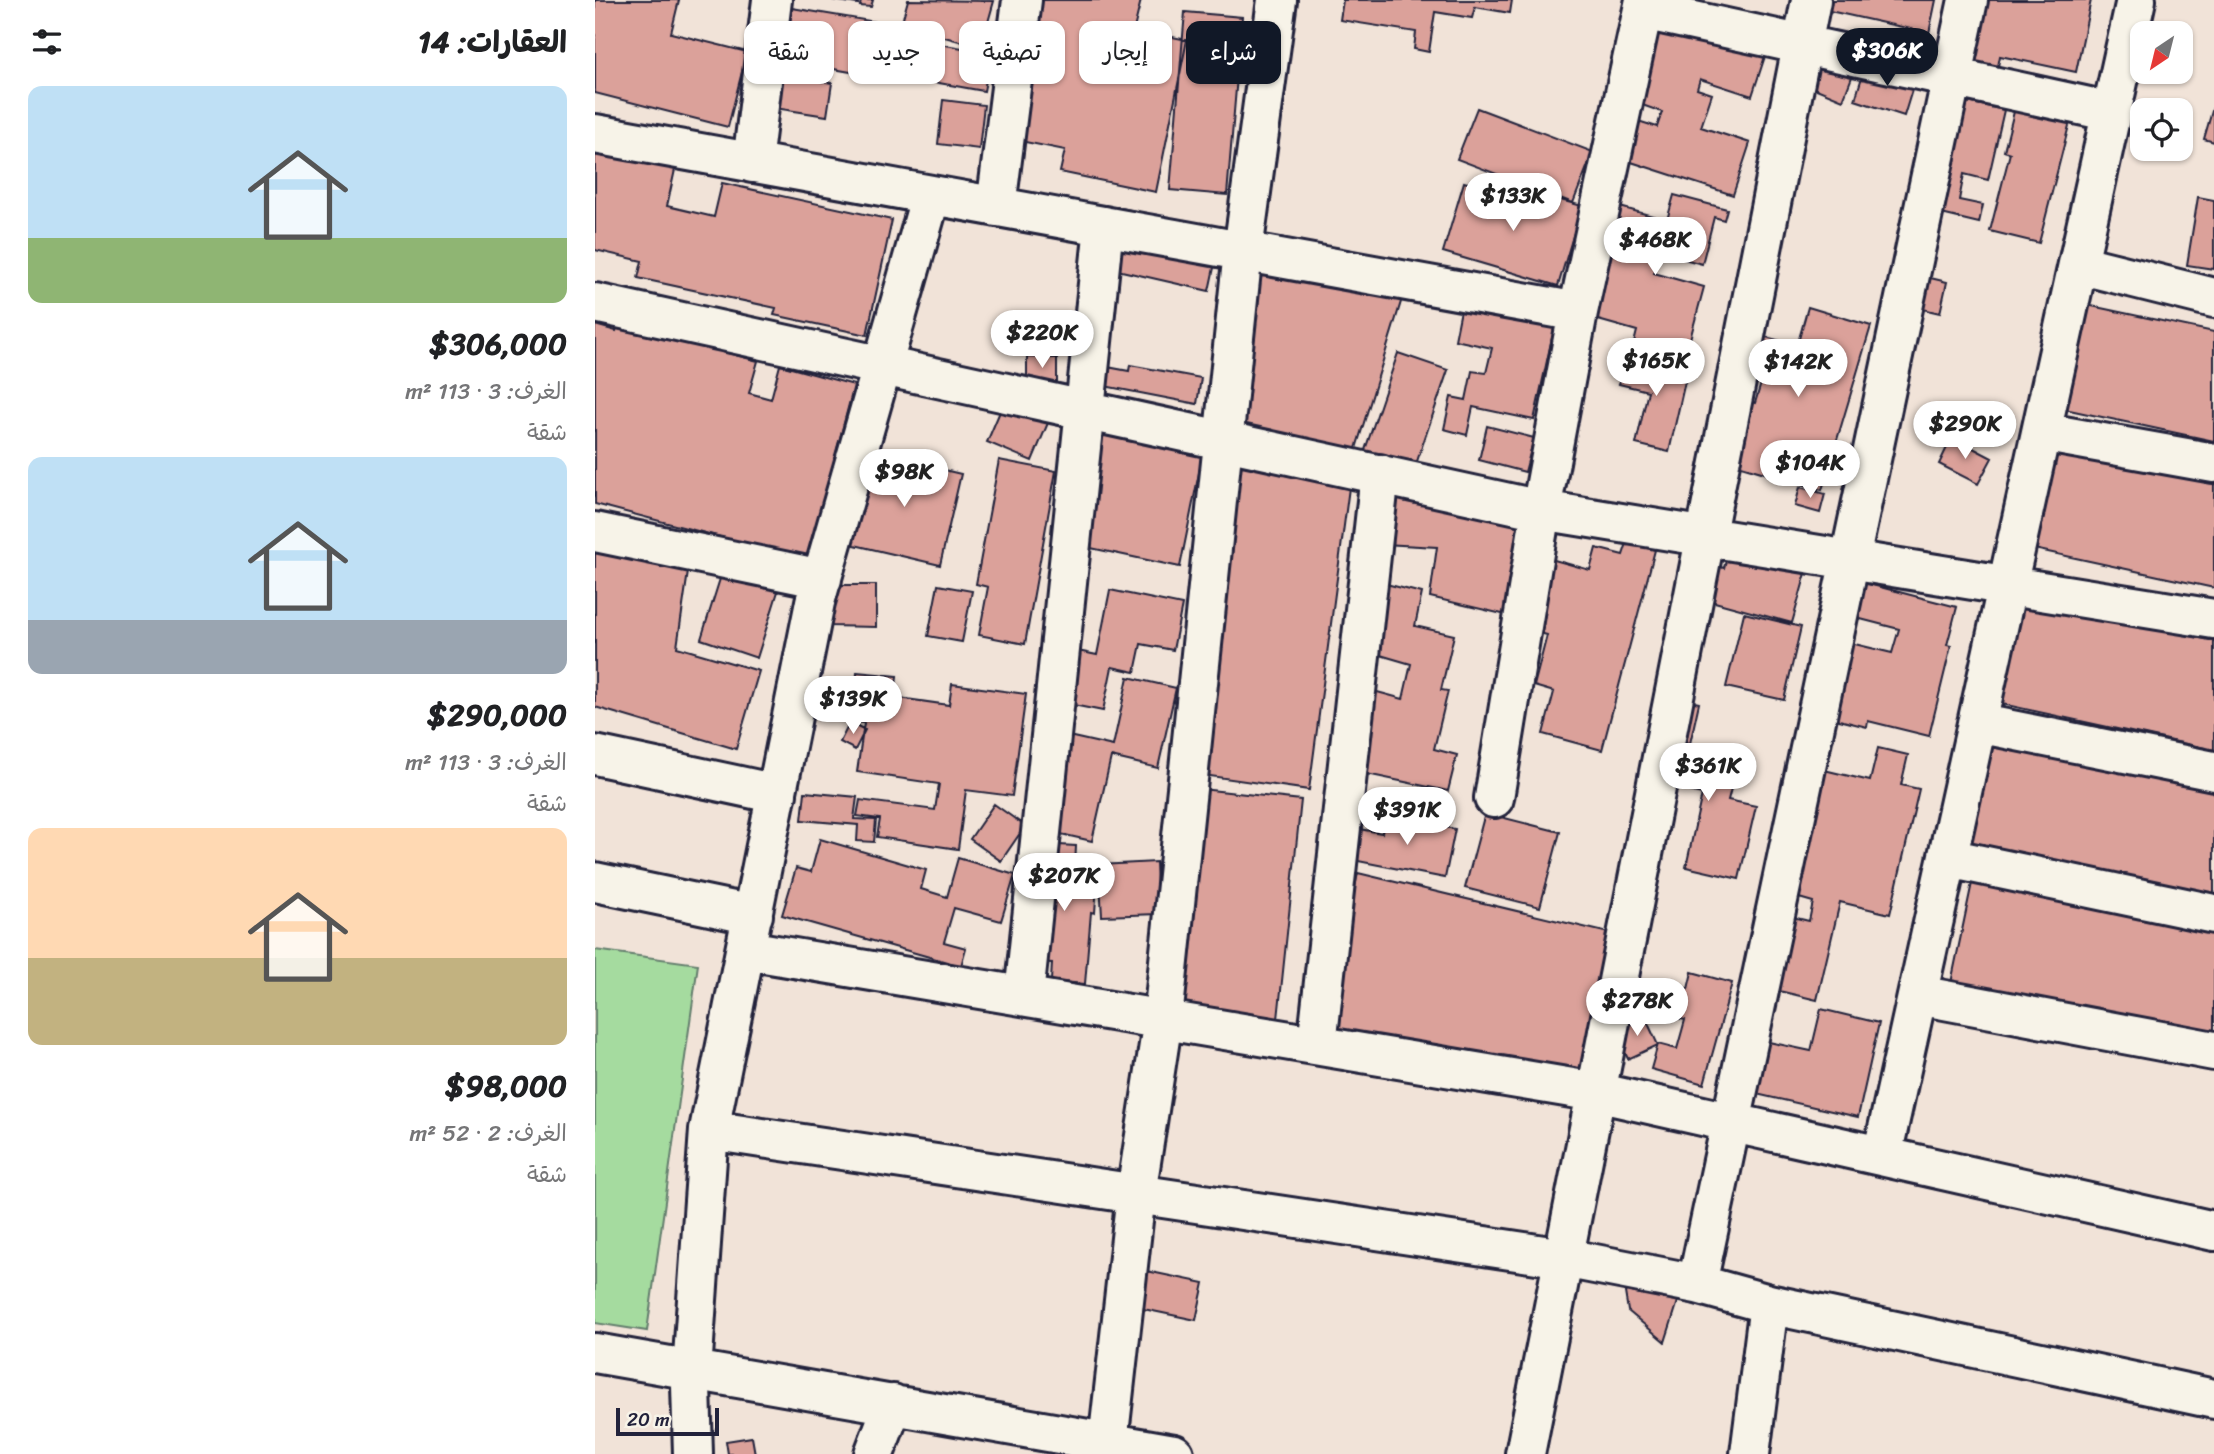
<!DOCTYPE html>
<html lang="ar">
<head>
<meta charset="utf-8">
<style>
  :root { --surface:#fff; --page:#f2f2f2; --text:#202124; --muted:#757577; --accent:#111827 }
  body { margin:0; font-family:Sriracha,"Playpen Sans Arabic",sans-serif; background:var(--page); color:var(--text); direction:rtl; height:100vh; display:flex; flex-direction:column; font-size:26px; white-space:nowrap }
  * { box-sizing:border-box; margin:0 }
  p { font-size:23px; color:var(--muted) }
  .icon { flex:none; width:38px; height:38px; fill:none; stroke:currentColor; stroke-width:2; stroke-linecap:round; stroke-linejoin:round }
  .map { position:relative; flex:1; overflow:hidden; direction:ltr }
  .sheet { display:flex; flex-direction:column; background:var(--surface); width:595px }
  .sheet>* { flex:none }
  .hud { position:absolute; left:21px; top:21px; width:665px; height:63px; direction:rtl; display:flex; gap:14px }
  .needle { width:46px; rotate:215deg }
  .tools { position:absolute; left:1535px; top:21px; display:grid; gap:14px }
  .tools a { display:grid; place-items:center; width:63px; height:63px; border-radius:14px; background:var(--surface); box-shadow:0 2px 5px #0004; font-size:35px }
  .scale { position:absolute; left:21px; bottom:18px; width:103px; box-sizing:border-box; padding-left:7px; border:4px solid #22223b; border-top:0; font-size:19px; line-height:24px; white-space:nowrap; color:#22223b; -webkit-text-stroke:5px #f7f3e8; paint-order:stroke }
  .price { position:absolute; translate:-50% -60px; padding:0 16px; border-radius:24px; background:#fff; color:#222; font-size:23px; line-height:46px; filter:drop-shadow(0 2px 4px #0008) }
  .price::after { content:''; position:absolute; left:50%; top:42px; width:21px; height:16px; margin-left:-10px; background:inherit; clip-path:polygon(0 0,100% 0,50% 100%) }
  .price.selected { background:var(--accent); color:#fff }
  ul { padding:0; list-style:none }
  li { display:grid; align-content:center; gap:14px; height:371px; padding:0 28px }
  li span { display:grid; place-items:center; height:217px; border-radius:14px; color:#555 }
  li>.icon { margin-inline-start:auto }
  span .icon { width:126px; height:126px; fill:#fffc; stroke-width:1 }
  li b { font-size:30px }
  h2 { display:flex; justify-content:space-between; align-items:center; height:84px; padding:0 28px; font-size:30px }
  .pill { padding:0 24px; border-radius:14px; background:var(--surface); box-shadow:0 2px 5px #0004; font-size:24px; line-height:63px }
  .pill.selected { background:var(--accent); color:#fff }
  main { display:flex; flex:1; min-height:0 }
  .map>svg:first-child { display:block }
</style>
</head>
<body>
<main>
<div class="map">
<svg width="1619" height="1454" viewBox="0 0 1619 1454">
  <rect width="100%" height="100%" fill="#f1e3d8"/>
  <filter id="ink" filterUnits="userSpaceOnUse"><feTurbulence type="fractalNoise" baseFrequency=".0143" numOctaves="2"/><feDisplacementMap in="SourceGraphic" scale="14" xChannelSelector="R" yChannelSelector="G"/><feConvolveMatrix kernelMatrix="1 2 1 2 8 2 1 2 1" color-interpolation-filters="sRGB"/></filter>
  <g filter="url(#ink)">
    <!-- green -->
    <path fill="#a5db9f" stroke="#647e6d" stroke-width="2" d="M0,950L103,964L52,1331L0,1323Z"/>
    <!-- building -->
    <path fill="#dba19a" stroke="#22223b" stroke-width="2" d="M0,0H84L76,33L152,52L133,127L0,93Z
      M237,0H263V4Z
      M266,0H278L276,7L265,6Z
      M313,0L399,1L386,47L306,25Z
      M439,0H546L539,29L592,40L561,192L465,172L470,150L410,138Z
      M748,0H917L915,13L880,7L877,18L840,12L834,52L819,49L821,32L745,20Z
      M1222,0H1341L1334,33L1221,8Z
      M1386,0H1496L1481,72L1405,56L1399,87L1370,81Z
      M1061,4L1175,41L1157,96L1105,79L1102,89L1117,94L1106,127L1155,143L1138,195L1027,159L1040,120L1062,127L1067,112L1039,102Z
      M185,6L287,23L282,57L270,55L267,74L176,58Z
      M590,12L647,17L632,195L575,190Z
      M316,39L396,53L389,91L310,77Z
      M1226,56L1260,69L1248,100L1214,86Z
      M1270,67H1324L1309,116L1260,100Z
      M178,74L237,83L232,116L173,107Z
      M1426,84L1481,98L1444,243L1395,231L1415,153L1409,151Z
      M348,100L389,105L384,149L343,144Z
      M1363,100L1409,110L1393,180L1369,174L1364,200L1388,205L1384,223L1338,212Z
      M1619,104V142L1609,139Z
      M882,108L998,152L978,203L862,159Z
      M0,138L83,156L72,206L119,217L127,183L297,220L272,335L179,315L181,308L43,278L47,261L0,250Z
      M869,182L942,203L944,194L987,206L963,286L848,252Z
      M1079,195L1132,209L1129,220L1119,217L1107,264L1064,252L1059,273L1109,287L1088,365L1037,351L1042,331L996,318L1025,207L1072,220Z
      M1603,197L1619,200V269L1592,265Z
      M522,207L627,230L614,291L509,267Z
      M657,262L809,292L759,455L642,433Z
      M1323,275L1352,282L1345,313L1315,306Z
      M869,295L962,315L939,420L878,407L872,435L849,429L856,397L871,400L877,371L891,373L897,348L860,340Z
      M1487,304L1619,332V441L1465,408Z
      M1213,307L1276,326L1227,490L1126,460L1144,398L1160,403L1171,367L1143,359L1151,331L1202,346Z
      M25,316L83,340L163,361L154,393L176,399L185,365L259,385L213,560L0,504V325L21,331Z
      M803,353L853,370L818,473L768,456Z
      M1031,353L1093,368L1074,452L1041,444L1053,391L1024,384Z
      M432,357L462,358V382H432Z
      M535,365L606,378L602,404L504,385L507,366L534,371Z
      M428,376L466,392L437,461L392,442L406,409L421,391Z
      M503,420L610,443L585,567L477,544Z
      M892,426L939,438L930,472L884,460Z
      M1357,437L1397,458L1383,484L1344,464Z
      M1461,445L1619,479V588L1439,549Z
      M272,452L366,474L345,565L251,543Z
      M404,460L461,471L430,644L384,635L393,587L381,584Z
      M643,464L755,480L714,790L601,774Z
      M794,484L934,518L920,617L835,597L842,547L789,544Z
      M1205,487L1230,494L1225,513L1200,506Z
      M1032,543L1060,550L1007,750L948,734L959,692L939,686L952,635L933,630L952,558L995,570L1001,548L1028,555Z
      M1135,545L1213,566L1197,623L1105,598L1114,564L1129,568Z
      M0,549L94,565L82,647L164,671L141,749L0,707Z
      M129,566L185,585L162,658L106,639Z
      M1254,579L1362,607L1352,645L1356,646L1334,736L1273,721L1272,727L1228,716L1247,641L1297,653L1304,629L1246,614Z
      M791,584L827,593L820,626L859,635L846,690L853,691L839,749L862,755L853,791L762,772L775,690L808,699L816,664L775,652Z
      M234,585H281V627L234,626Z
      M343,585L377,591L367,642L333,636Z
      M515,590L587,605L578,650L546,644L540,672L517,667L508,711L468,703L478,650L502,655Z
      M1429,600L1619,641V750L1407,704Z
      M1149,613L1206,627L1189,700L1131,687Z
      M262,672L302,676L300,696L261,693Z
      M533,677L581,688L563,768L516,757L497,841L448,830L469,735L518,746Z
      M357,684L431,694L417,796L371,790L363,849L282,837L285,819L262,816L265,800L340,810L344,784L262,772L269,723L222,716L226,687L354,705Z
      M1082,698L1104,703L1090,766L1139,777L1133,800L1161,806L1144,879L1091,867L1107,794L1086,789L1089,777L1064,772Z
      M255,722L270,730L260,750L245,742Z
      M1398,741L1619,788V897L1376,845Z
      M1283,748L1313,755L1306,785L1324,789L1295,914L1245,902L1222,1000L1172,988L1189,915L1214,921L1218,902L1197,896L1225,769L1275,781Z
      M606,789L706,800L683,1019L582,1008Z
      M210,792L262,797L259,819L281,820L279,842L262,841L263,825L207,820Z
      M399,804L430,826L406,861L375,839Z
      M890,813L965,832L945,907L870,888Z
      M790,816L860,829L850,878L758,860L764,829L787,833Z
      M225,839L331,870L326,889L352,897L363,858L420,875L406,921L359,908L349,942L371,948L366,966L187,915L201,868L216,872Z
      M446,844L481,846L480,867L503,868L500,913L496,912L490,984L456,981L457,963L439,962Z
      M561,862L563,914L507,916L504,865Z
      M763,873L1022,935L994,1079L729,1033Z
      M1378,878L1619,930V1039L1356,983Z
      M1097,972L1137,983L1109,1084L1056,1069L1063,1044L1082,1049L1090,1020L1060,1012L1068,982L1093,989Z
      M1226,1009L1284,1023L1263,1117L1157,1093L1169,1041L1216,1051Z
      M1050,1017L1063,1045L1033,1059L1020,1031Z
      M542,1269L609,1283L601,1320L534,1306Z
      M1028,1280L1086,1292L1070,1342L1033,1311Z
      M157,1437L160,1454H133L131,1441Z"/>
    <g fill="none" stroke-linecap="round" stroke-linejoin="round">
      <!-- minor casing -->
      <g stroke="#22223b" stroke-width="44">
        <path id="minor" d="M1048,10L1517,112
          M0,134L983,312
          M157,163L177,0
          M401,207L427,0
          M1483,264L1619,298
          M0,303L946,510L1619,619
          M1446,432L1619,463
          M0,532L227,579
          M1382,723L1619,771
          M0,755L182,794
          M899,798L946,510L983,312L1050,0
          M1353,858L1619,914
          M0,882L158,915
          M151,950L1001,1092L1619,1231
          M1323,995L1619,1051
          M429,996L509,226
          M722,1045L785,474
          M114,1130L969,1258L1102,1284L1174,1304L1619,1399
          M1287,1156L1541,0
          M1102,1284L1373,0
          M0,1353L579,1454
          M513,1443L541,1194L568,1019L648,251L682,0
          M98,1454L96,1385L114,1130L220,602L336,195
          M279,1454L298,1404
          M930,1454L1216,0
          M1155,1454L1174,1304"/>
      </g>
      <!-- minor -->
      <use href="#minor" stroke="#f7f3e8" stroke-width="38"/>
    </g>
  </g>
</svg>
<div class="tools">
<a><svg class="needle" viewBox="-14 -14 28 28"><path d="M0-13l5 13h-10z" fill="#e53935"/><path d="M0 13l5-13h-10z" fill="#757577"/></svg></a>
<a><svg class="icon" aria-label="locate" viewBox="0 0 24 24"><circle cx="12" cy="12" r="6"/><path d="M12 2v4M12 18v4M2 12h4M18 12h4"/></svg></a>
</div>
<div class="scale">20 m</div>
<b class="price selected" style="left:1292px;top:88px">$306K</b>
<b class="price" style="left:918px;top:233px">$133K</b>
<b class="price" style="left:1060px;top:277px">$468K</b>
<b class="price" style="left:447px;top:370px">$220K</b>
<b class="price" style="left:1061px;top:398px">$165K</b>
<b class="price" style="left:1203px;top:399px">$142K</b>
<b class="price" style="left:1370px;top:461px">$290K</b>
<b class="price" style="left:1215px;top:500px">$104K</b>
<b class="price" style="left:309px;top:509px">$98K</b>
<b class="price" style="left:258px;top:736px">$139K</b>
<b class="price" style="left:1113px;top:803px">$361K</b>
<b class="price" style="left:812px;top:847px">$391K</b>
<b class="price" style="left:469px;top:913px">$207K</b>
<b class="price" style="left:1042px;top:1038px">$278K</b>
<div class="hud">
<a class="pill selected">شراء</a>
<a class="pill">إيجار</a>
<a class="pill">تصفية</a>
<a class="pill">جديد</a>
<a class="pill">شقة</a>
</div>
</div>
<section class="sheet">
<h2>العقارات: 14<svg class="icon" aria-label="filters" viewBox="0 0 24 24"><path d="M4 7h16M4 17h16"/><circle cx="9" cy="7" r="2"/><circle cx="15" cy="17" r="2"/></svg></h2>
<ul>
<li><span style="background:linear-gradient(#bfe0f5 70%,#8fb573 0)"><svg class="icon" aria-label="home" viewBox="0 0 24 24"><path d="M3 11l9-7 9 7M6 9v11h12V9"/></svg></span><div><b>$306,000</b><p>الغرف: 3 · 113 m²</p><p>شقة</p></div></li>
<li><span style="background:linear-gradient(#bfe0f5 75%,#9aa5b1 0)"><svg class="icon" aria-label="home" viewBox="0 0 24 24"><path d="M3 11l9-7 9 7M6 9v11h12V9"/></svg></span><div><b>$290,000</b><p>الغرف: 3 · 113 m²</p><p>شقة</p></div></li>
<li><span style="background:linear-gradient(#ffd9b3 60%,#c2b280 0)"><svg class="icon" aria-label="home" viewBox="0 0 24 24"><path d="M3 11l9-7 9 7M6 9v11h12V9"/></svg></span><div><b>$98,000</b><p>الغرف: 2 · 52 m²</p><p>شقة</p></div></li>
</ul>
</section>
</main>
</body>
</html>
